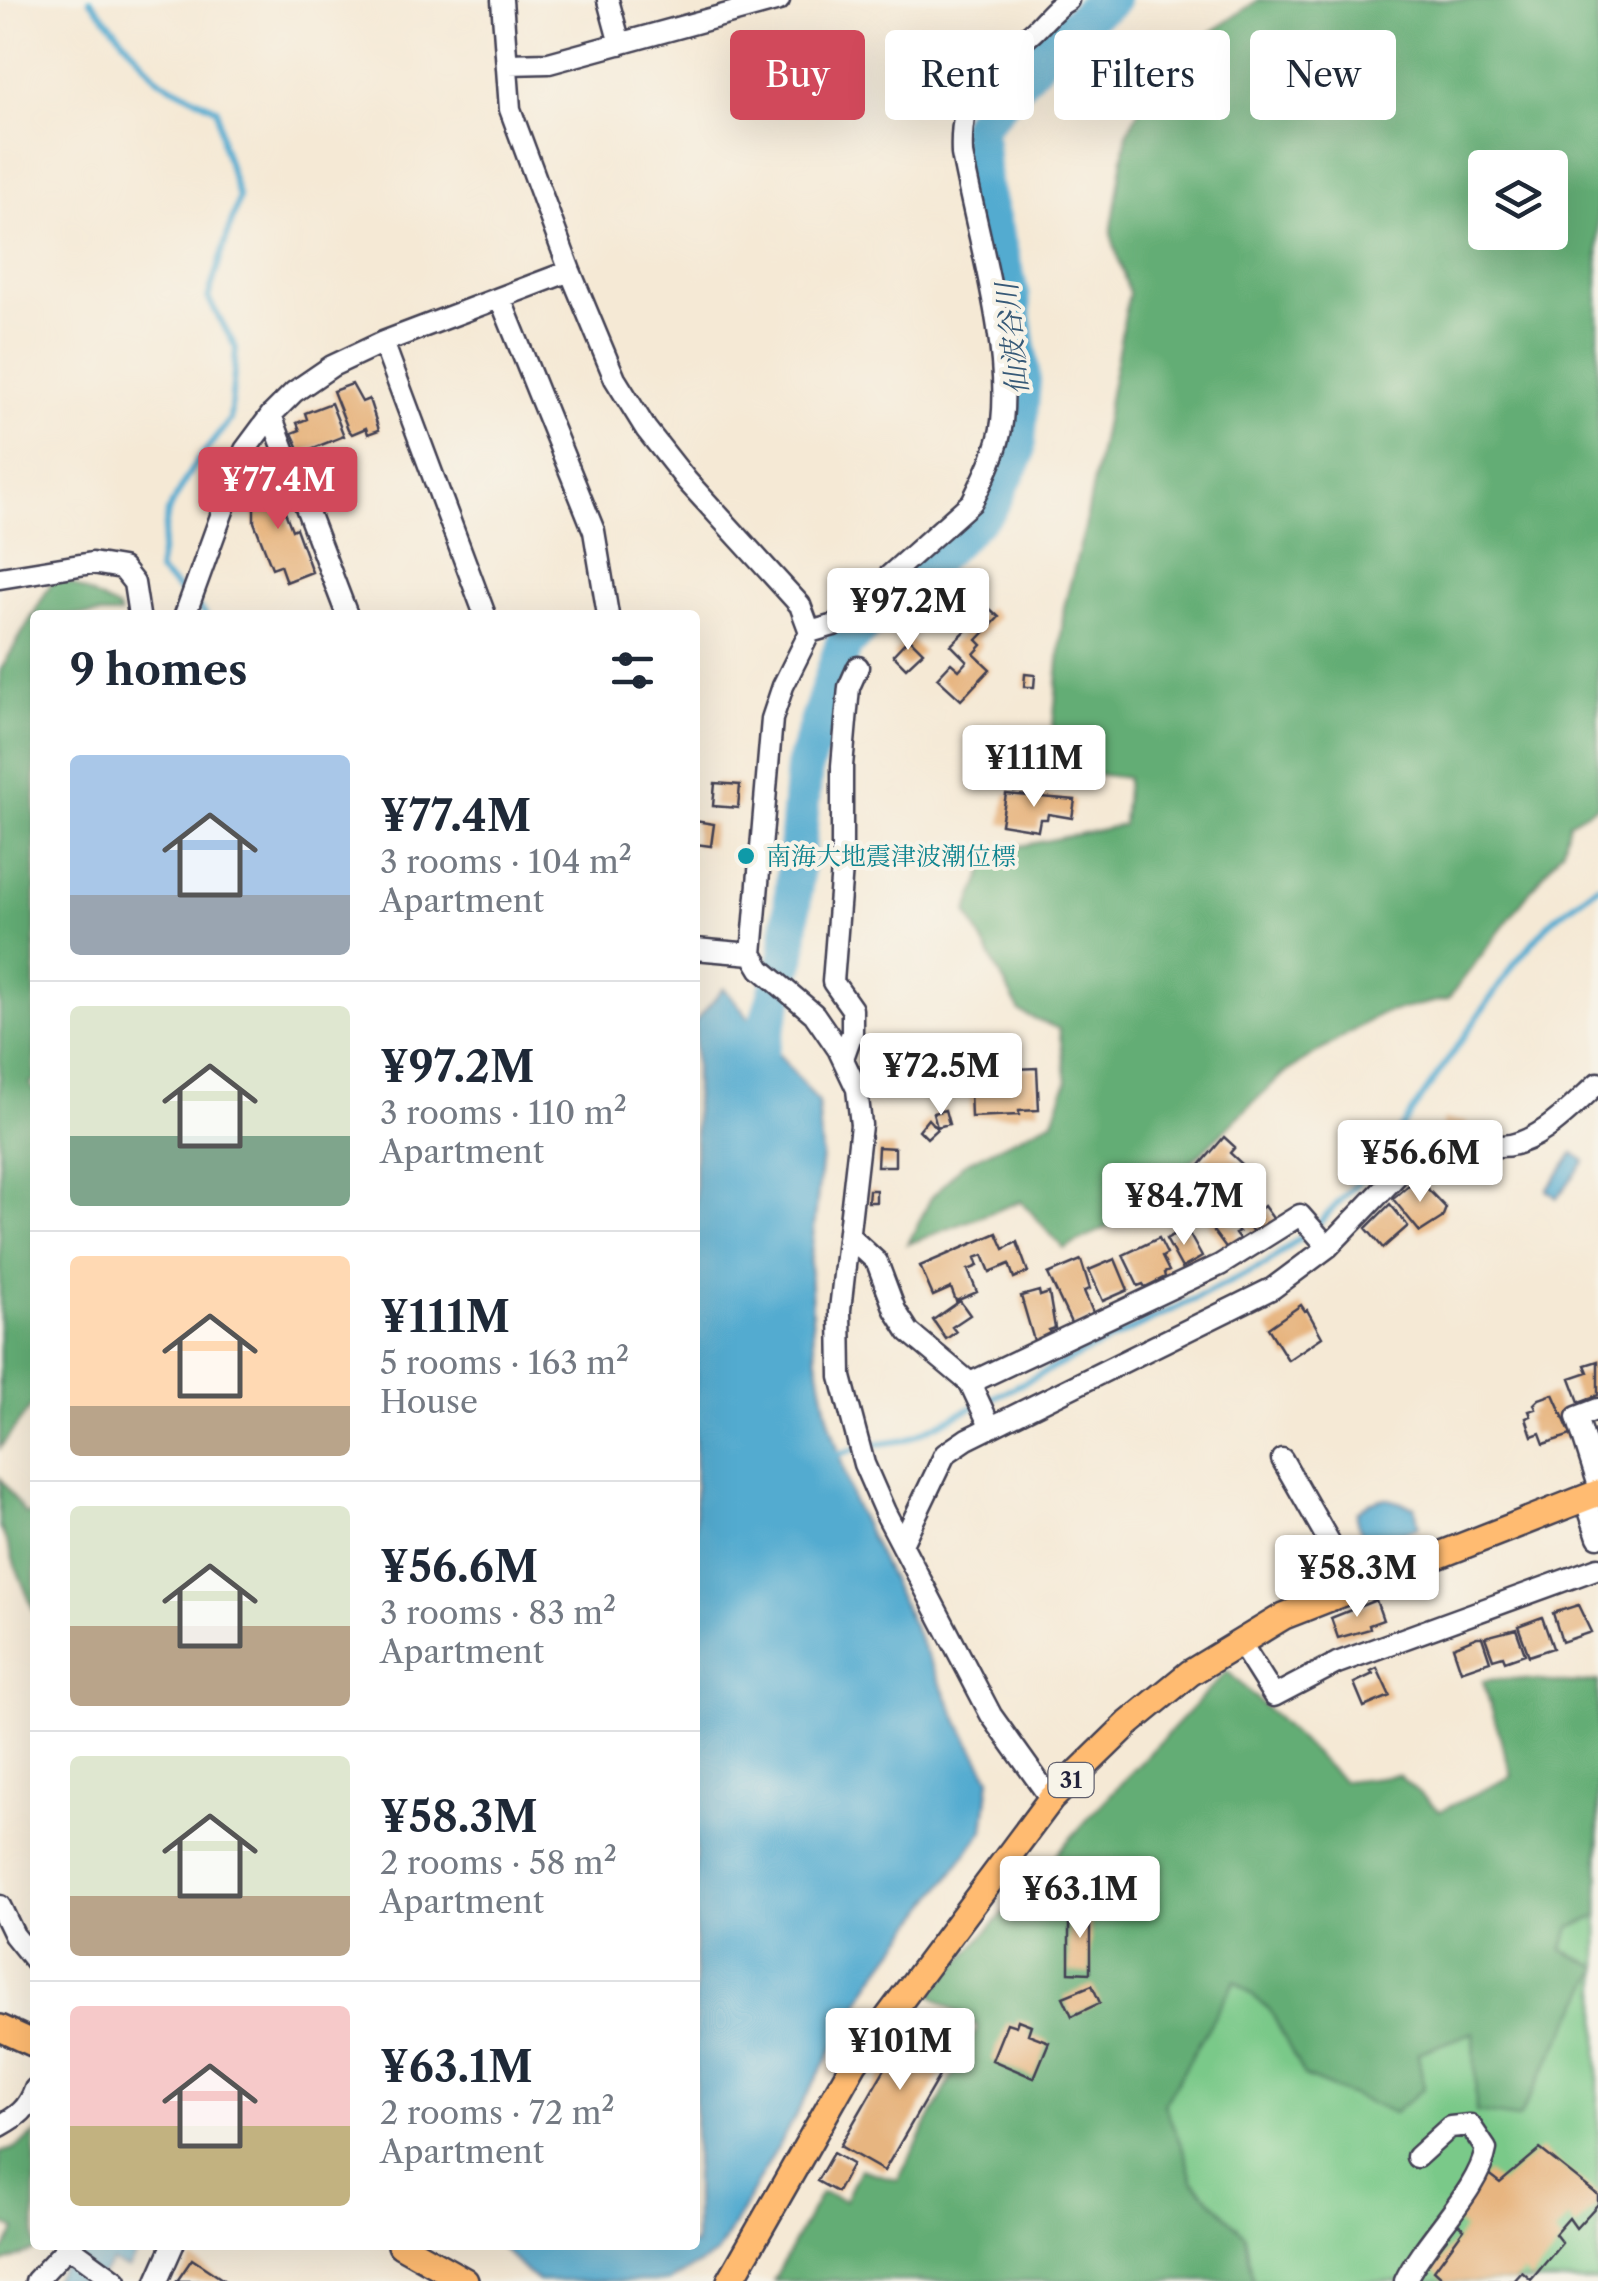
<!DOCTYPE html>
<html lang="en">
<head>
<meta charset="utf-8">
<style>
  :root { --surface:#fff; --page:#f2f2f3; --text:#1f2937; --muted:#747a83; --line:#e0e1e3; --accent:#d1495b }
  body { margin:0; font-family:"Libre Caslon Text","Noto Serif JP",serif; background:var(--page); color:var(--text); height:100vh; display:flex; flex-direction:column; font-size:38px; white-space:nowrap }
  * { box-sizing:border-box; margin:0 }
  p { font-size:32px; color:var(--muted) }
  .icon { flex:none; width:55px; height:55px; fill:none; stroke:currentColor; stroke-width:2; stroke-linecap:round; stroke-linejoin:round }
  .map { position:relative; flex:1; overflow:hidden }
  .details { position:absolute; left:30px; top:610px; width:670px; height:1640px; display:flex; flex-direction:column; background:var(--surface); border-radius:10px; box-shadow:0 10px 40px #0002 }
  .details>* { flex:none }
  .banner { position:absolute; left:730px; top:30px; width:718px; height:90px; display:flex; gap:20px }
  .tools { position:absolute; left:1468px; top:150px; display:grid; gap:20px }
  .tools a { display:grid; place-items:center; width:100px; height:100px; border-radius:10px; background:var(--surface); box-shadow:0 10px 40px #0002; font-size:50px }
  .price { position:absolute; translate:-50% -85px; padding:0 22px; border-radius:10px; background:#fff; color:#222; font-size:32px; line-height:65px; filter:drop-shadow(0 2px 5px #0008) }
  .price::after { content:''; position:absolute; left:50%; top:60px; width:30px; height:22px; margin-left:-15px; background:inherit; clip-path:polygon(0 0,100% 0,50% 100%) }
  .price.on { background:var(--accent); color:#fff }
  ul { padding:0; list-style:none }
  li { display:flex; align-items:center; gap:30px; height:250px; padding:0 40px }
  li+li { border-top:2px solid var(--line) }
  li span { display:grid; place-items:center; flex:none; width:280px; height:200px; border-radius:10px; color:#555 }
  li>.icon { margin-inline-start:auto }
  span .icon { width:120px; height:120px; fill:#fffc; stroke-width:1 }
  li b { font-size:42px }
  h2 { display:flex; justify-content:space-between; align-items:center; height:120px; padding:0 40px; font-size:42px }
  .chip { padding:0 35px; border-radius:10px; background:var(--surface); box-shadow:0 10px 40px #0002; font-size:35px; line-height:90px }
  .chip.on { background:var(--accent); color:#fff }
  .map>svg:first-child { display:block }
</style>
</head>
<body>
<div class="map">
<svg width="1598" height="2281" viewBox="0 0 1598 2281">
  <rect width="100%" height="100%" fill="#f7f3e8"/>
  <filter id="ink" filterUnits="userSpaceOnUse"><feTurbulence type="fractalNoise" baseFrequency=".01" numOctaves="2"/><feDisplacementMap in="SourceGraphic" scale="20" xChannelSelector="R" yChannelSelector="G"/><feConvolveMatrix kernelMatrix="1 2 1 2 8 2 1 2 1" color-interpolation-filters="sRGB"/></filter>
  <filter id="wash" filterUnits="userSpaceOnUse"><feTurbulence type="fractalNoise" baseFrequency=".0048" numOctaves="4" result="noise"/><feDisplacementMap in="SourceGraphic" scale="40" xChannelSelector="R" yChannelSelector="G"/><feGaussianBlur stdDeviation="2.25" result="paint"/><feColorMatrix in="noise" values="0 0 0 0 0 0 0 0 0 0 0 0 0 0 0 0 0 1.4 0 .05"/><feComposite in="paint" operator="in"/></filter>
  <g filter="url(#wash)">
    <rect width="100%" height="100%" fill="#f5e9d5"/>
    <!-- green -->
    <path fill="#7ac989" stroke="#4e7662" stroke-width="2.5" d="M1598,1807V2281H1232L1184,2186L1145,2094L1158,1972Z"/>
    <!-- forest -->
    <path fill="#63ad75" stroke="#426858" stroke-width="2.5" fill-rule="evenodd" d="M1258,0H1598V805L1569,822L1563,848L1448,999L1380,1014L1283,1074L1141,1210L1064,1249L1021,1201L908,1244L931,1198L963,1164L1053,1120L1067,1081L1059,1029L1020,1012L967,912L991,852L1123,825L1127,778L1074,771L1051,748L1064,607L1085,527L1129,293L1111,234L1127,133L1161,67ZM1485,168H1550V232H1485Z
      M56,575L118,609L120,615H35V1080L30,1083L35,1092V1401L0,1448V671Z
      M0,1478L25,1514H35V1614L0,1526Z
      M1227,1671L1343,1781L1398,1775L1440,1811L1512,1776L1483,1681C1523,1673 1560,1689 1598,1681V1916L1570,1928L1562,1950L1598,1967V1970L1519,2118L1476,2112L1474,2032L1418,2053L1424,2088L1394,2113L1304,2076L1270,2010L1235,1981L1164,2104L1185,2154L1192,2180L1245,2235L1253,2281H773L821,2193L845,2200L860,2169L898,2180L978,2027L931,1994L1093,1813Z
      M35,2134V2245H47L0,2264V2257L16,2230L0,2221V2153L16,2148Z"/>
    <!-- water -->
    <path fill="#53abd0" stroke="#3a6686" stroke-width="2.5" d="M724,988L818,1102L822,1155L810,1265L813,1338L827,1412L853,1501L965,1734L990,1778L984,1830L873,1979L717,2254L669,2281H539L527,2273L499,2245H695V1022Z
      M1574,1153L1585,1161L1557,1198L1547,1190Z
      M1385,1498L1415,1507L1419,1527L1367,1546L1357,1522V1512L1369,1503Z
      M77,2245H141L128,2269L111,2262L97,2281H52Z"/>
    <g fill="none" stroke-linecap="round" stroke-linejoin="round">
      <!-- stream -->
      <path stroke="#53abd0" stroke-width="6" d="M90,0L158,79L217,109L222,143L239,198L208,298L236,348L230,420L192,468L168,512L158,571L206,615
        M833,1456L865,1446L906,1440L1266,1264L1318,1224L1378,1161L1515,963L1552,920L1598,886"/>
      <!-- river -->
      <path stroke="#53abd0" stroke-width="38" d="M750,1083L788,955L804,767L844,643L989,507L1016,455L1022,380L1011,297L982,184L978,126C1018,81 1058,30 1110,0"/>
    </g>
    <g id="blocks">
      <!-- building -->
      <path fill="#e7b580" d="M352,384L362,402L369,399L379,430L368,434L366,428L352,434L348,429L333,391Z
        M331,403L344,436L301,453L292,433L300,430L297,423L307,419L305,413Z
        M264,472L283,479L273,503L277,515L285,512L292,530L296,528L312,572L286,582L280,565L272,568L254,522V499Z
        M989,608L999,617L977,640L982,645L974,654L990,669L961,700L937,678L951,663L959,670L967,661L951,645Z
        M909,638L923,652L906,668L893,655Z
        M1025,674L1035,675L1034,687H1024Z
        M715,783L740,785L738,808L713,806Z
        M1006,794L1075,800L1072,818L1048,814L1047,819H1040L1038,830L1001,824Z
        M695,821L714,824L711,846L695,844Z
        M1037,1068L1039,1110L1019,1111V1115L971,1117L970,1091L1007,1086V1073L1015,1069Z
        M945,1110L949,1124L937,1127L933,1113Z
        M928,1119L937,1129L927,1138L919,1130Z
        M1443,1119L1467,1122L1465,1131L1441,1128Z
        M1224,1137L1235,1147L1230,1153L1241,1163L1216,1191L1195,1171Z
        M878,1147L895,1148V1166H877Z
        M1417,1178L1446,1208L1442,1218L1420,1232L1393,1199Z
        M1204,1185L1211,1192L1199,1205L1191,1198Z
        M869,1190H876V1202H868Z
        M1214,1192L1227,1203L1210,1222L1198,1210Z
        M1390,1204L1408,1226L1383,1248L1366,1228Z
        M1264,1206L1275,1221L1256,1236L1245,1221Z
        M1221,1214L1230,1226L1232,1225L1239,1232L1235,1234L1241,1242L1228,1251L1208,1224Z
        M1186,1228L1202,1257L1182,1268L1166,1239Z
        M997,1233L1004,1249L1017,1242L1028,1272L1014,1278L1009,1264L990,1272L983,1255L975,1258L978,1266L968,1270L977,1292L956,1301L951,1288L933,1296L920,1266Z
        M1159,1238L1167,1254L1162,1257L1169,1271L1164,1273L1165,1277L1145,1287L1143,1284L1138,1286L1123,1255Z
        M1115,1259L1128,1290L1103,1301L1089,1270Z
        M1081,1260L1090,1289L1084,1291L1095,1317L1073,1327L1048,1274Z
        M1039,1291L1040,1296L1049,1293L1055,1328L1049,1330L1052,1340L1035,1344L1021,1296Z
        M960,1301L970,1315L952,1327L956,1332L946,1339L933,1320Z
        M1301,1305L1305,1311L1307,1310L1322,1337L1288,1360L1268,1328Z
        M1598,1361V1395L1579,1402L1570,1378L1588,1372L1585,1365Z
        M1553,1394L1571,1435L1544,1444L1540,1433L1532,1436L1526,1418L1531,1416L1529,1411L1536,1409L1534,1404L1539,1399Z
        M1376,1600L1383,1620L1369,1625L1370,1629L1338,1638L1331,1618Z
        M1578,1605L1591,1632L1562,1642L1553,1613Z
        M1542,1617L1553,1648L1529,1656L1518,1626Z
        M1516,1629L1525,1654L1505,1661L1503,1656L1493,1659L1485,1637Z
        M1477,1637H1482L1490,1661L1461,1671L1453,1647Z
        M1377,1668L1390,1696L1364,1707L1354,1683L1373,1674L1371,1671Z
        M1069,1910H1090V1973L1069,1972Z
        M1092,1985L1100,2003L1072,2016L1063,1997Z
        M916,2015L960,2040L884,2171L840,2146Z
        M1018,2020L1031,2025L1028,2034L1049,2042L1034,2078L992,2060L1007,2023L1016,2026Z
        M1540,2149L1598,2195V2204L1576,2228L1569,2218L1555,2234L1562,2243L1531,2280L1522,2272L1514,2281H1446L1434,2270L1464,2229L1449,2216L1487,2173L1500,2183Z
        M833,2153L852,2164L837,2192L817,2181Z
        M192,2259L225,2281H177Z"/>
    </g>
  </g>
  <g filter="url(#ink)">
    <use href="#blocks" fill-opacity="0" stroke="#424052" stroke-width="2.5"/>
    <g fill="none" stroke-linecap="round" stroke-linejoin="round">
      <!-- minor casing -->
      <g stroke="#424052" stroke-width="25">
        <path id="minor" d="M502,0L510,109L570,271L615,379L646,429L687,481L800,605L810,632L783,686L772,719L752,954L761,969L814,1014L838,1049L857,1089L861,1125L840,1310L841,1377L864,1464L885,1512L991,1715L1051,1799
          M608,0L620,44
          M507,64L549,63L779,0
          M500,298L594,531L608,615
          M383,342L485,615
          M271,415L347,615
          M0,578L92,563L122,568L134,583L139,615
          M185,615L245,450L271,415L294,392L332,366L383,342L570,271
          M810,632L834,625L972,502C984,478 999,449 1002,422C1011,342 977,235 962,154C959,85 986,73 1033,32C1045,21 1054,7 1068,0
          M695,949L752,954
          M843,1058L852,1033V1009L833,982L842,868V766L849,687L858,667
          M849,1236L877,1262L895,1310L909,1332L970,1383L990,1426
          M970,1383L1220,1265L1300,1215L1328,1247
          M1598,1409L1577,1417L1598,1483
          M1282,1459L1355,1587
          M1585,1498L1598,1537
          M902,1544L945,1454L967,1439L1273,1288L1328,1247L1399,1173L1419,1141C1447,1138 1471,1146 1499,1146C1536,1147 1572,1107 1598,1083
          M1240,1642L1274,1696L1337,1663L1598,1568
          M0,1906L14,1935L35,1961
          M0,2126C18,2116 28,2109 35,2089
          M36,2281L62,2253L72,2249L116,2281
          M157,2281L173,2245
          M1405,2281C1425,2239 1479,2191 1486,2149L1470,2125L1450,2127L1417,2157"/>
      </g>
      <!-- major casing -->
      <g stroke="#424052" stroke-width="30">
        <path id="major" d="M0,2028L35,2044
          M401,2245L465,2281
          M730,2281L854,2063L1051,1799L1129,1723L1190,1673L1284,1616L1598,1493"/>
      </g>
      <!-- minor -->
      <use href="#minor" stroke="#fff" stroke-width="20"/>
      <!-- major -->
      <use href="#major" stroke="#ffbb71" stroke-width="25"/>
    </g>
  </g>
  <!-- markers -->
  <circle fill="#0f9aa8" stroke="#f7f3e8" stroke-width="4" cx="746" cy="856" r="10"/>
  <g text-anchor="middle" stroke-width="8" stroke-linejoin="round" paint-order="stroke">
    <!-- shield labels -->
    <rect fill="#f7f3e8" stroke="#62616f" stroke-width="2.5" x="1048.5" y="1763" width="45" height="34" rx="8"/>
    <g font-size="22" font-weight="bold" fill="#22223b">
      <text x="1071" y="1788">31</text>
    </g>
    <!-- culture labels -->
    <g font-size="25" fill="#0d838f" stroke="#f7f3e8" text-anchor="start">
      <text x="766" y="865">南海大地震津波潮位標</text>
    </g>
    <!-- water labels -->
    <g font-size="28" font-style="italic" fill="#365977" stroke="#f7f3e8">
      <text transform="translate(1012 339) rotate(-96)" y="10">仙波谷川</text>
    </g>
  </g>
</svg>
<div class="tools">
<a><svg class="icon" aria-label="layers" viewBox="0 0 24 24"><path d="M12 4l9 5-9 5-9-5zM3 14l9 5 9-5"/></svg></a>
</div>
<b class="price on" style="left:278px;top:532px">¥77.4M</b>
<b class="price" style="left:908px;top:653px">¥97.2M</b>
<b class="price" style="left:1034px;top:810px">¥111M</b>
<b class="price" style="left:941px;top:1118px">¥72.5M</b>
<b class="price" style="left:1420px;top:1205px">¥56.6M</b>
<b class="price" style="left:1184px;top:1248px">¥84.7M</b>
<b class="price" style="left:1357px;top:1620px">¥58.3M</b>
<b class="price" style="left:1080px;top:1941px">¥63.1M</b>
<b class="price" style="left:900px;top:2093px">¥101M</b>
<div class="banner">
<a class="chip on">Buy</a>
<a class="chip">Rent</a>
<a class="chip">Filters</a>
<a class="chip">New</a>
</div>
<section class="details">
<h2>9 homes<svg class="icon" aria-label="filters" viewBox="0 0 24 24"><path d="M4 7h16M4 17h16"/><circle cx="9" cy="7" r="2"/><circle cx="15" cy="17" r="2"/></svg></h2>
<ul>
<li><span style="background:linear-gradient(#a9c7e8 70%,#9aa5b1 0)"><svg class="icon" aria-label="home" viewBox="0 0 24 24"><path d="M3 11l9-7 9 7M6 9v11h12V9"/></svg></span><div><b>¥77.4M</b><p>3 rooms · 104 m²</p><p>Apartment</p></div></li>
<li><span style="background:linear-gradient(#dfe7d0 65%,#7fa58c 0)"><svg class="icon" aria-label="home" viewBox="0 0 24 24"><path d="M3 11l9-7 9 7M6 9v11h12V9"/></svg></span><div><b>¥97.2M</b><p>3 rooms · 110 m²</p><p>Apartment</p></div></li>
<li><span style="background:linear-gradient(#ffd9b3 75%,#b9a48a 0)"><svg class="icon" aria-label="home" viewBox="0 0 24 24"><path d="M3 11l9-7 9 7M6 9v11h12V9"/></svg></span><div><b>¥111M</b><p>5 rooms · 163 m²</p><p>House</p></div></li>
<li><span style="background:linear-gradient(#dfe7d0 60%,#b9a48a 0)"><svg class="icon" aria-label="home" viewBox="0 0 24 24"><path d="M3 11l9-7 9 7M6 9v11h12V9"/></svg></span><div><b>¥56.6M</b><p>3 rooms · 83 m²</p><p>Apartment</p></div></li>
<li><span style="background:linear-gradient(#dfe7d0 70%,#b9a48a 0)"><svg class="icon" aria-label="home" viewBox="0 0 24 24"><path d="M3 11l9-7 9 7M6 9v11h12V9"/></svg></span><div><b>¥58.3M</b><p>2 rooms · 58 m²</p><p>Apartment</p></div></li>
<li><span style="background:linear-gradient(#f6c9c9 60%,#c2b280 0)"><svg class="icon" aria-label="home" viewBox="0 0 24 24"><path d="M3 11l9-7 9 7M6 9v11h12V9"/></svg></span><div><b>¥63.1M</b><p>2 rooms · 72 m²</p><p>Apartment</p></div></li>
</ul>
</section>
</div>
</body>
</html>
